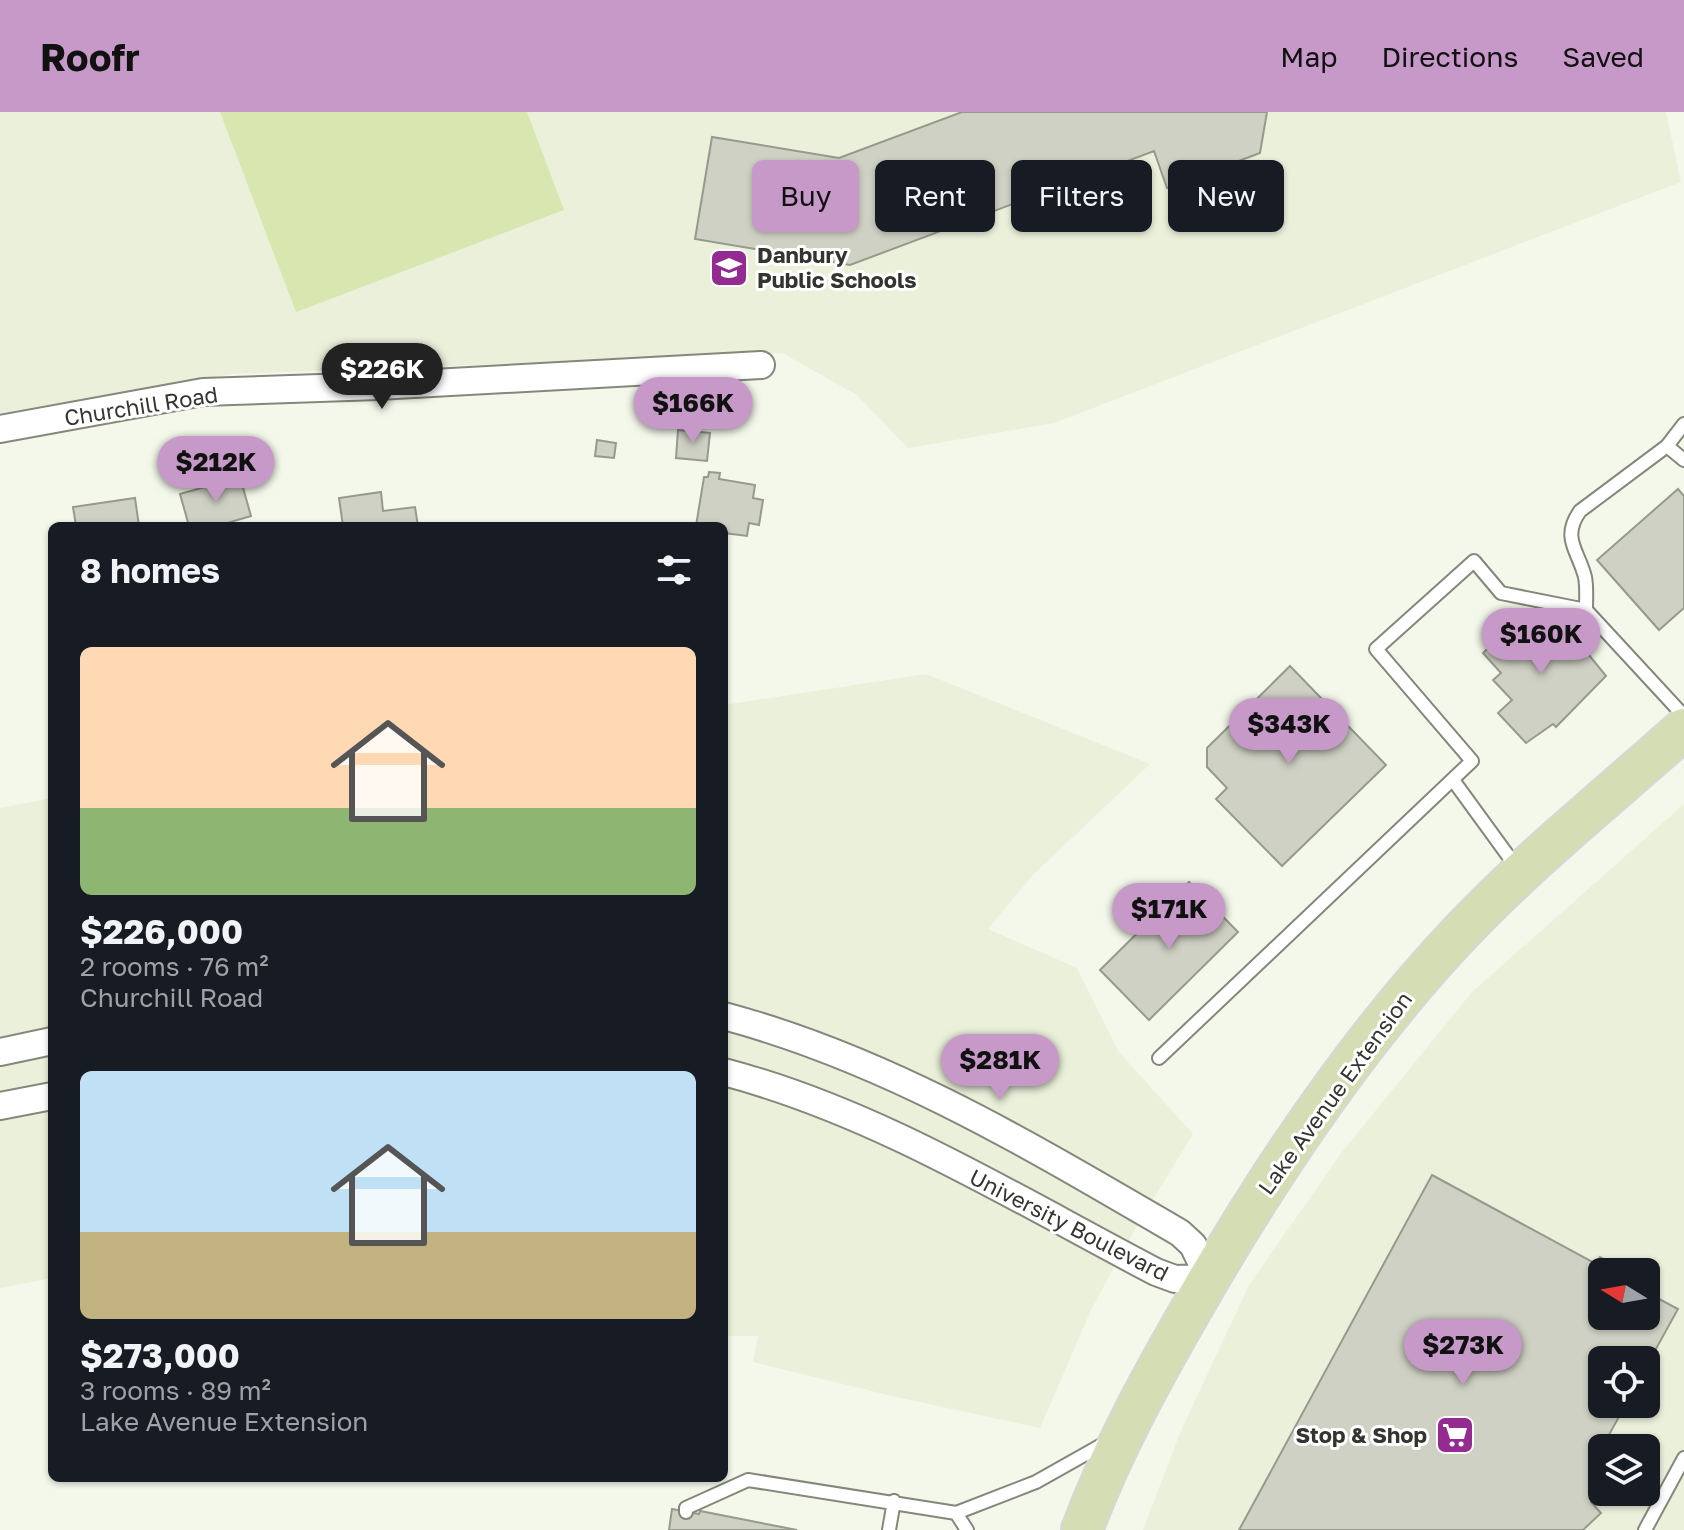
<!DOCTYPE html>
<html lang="en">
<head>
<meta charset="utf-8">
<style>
  :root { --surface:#171b24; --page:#242831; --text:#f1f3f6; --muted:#9ea1a6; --accent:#c799c8 }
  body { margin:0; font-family:"Golos Text",sans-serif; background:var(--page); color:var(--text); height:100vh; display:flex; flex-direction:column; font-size:30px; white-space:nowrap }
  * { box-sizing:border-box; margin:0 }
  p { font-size:26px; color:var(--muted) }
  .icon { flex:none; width:44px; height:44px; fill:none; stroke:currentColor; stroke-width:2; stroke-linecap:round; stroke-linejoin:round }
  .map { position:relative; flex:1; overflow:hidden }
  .panel { position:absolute; left:48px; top:410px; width:680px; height:960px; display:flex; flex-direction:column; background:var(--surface); border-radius:12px; box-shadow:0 2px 6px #0004 }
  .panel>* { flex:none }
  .top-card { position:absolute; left:752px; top:48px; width:760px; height:72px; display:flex; gap:16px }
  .needle { width:52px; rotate:281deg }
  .buttons { position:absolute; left:1588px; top:1146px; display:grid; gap:16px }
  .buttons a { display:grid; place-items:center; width:72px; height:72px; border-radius:12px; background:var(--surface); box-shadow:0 2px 6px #0004; font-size:40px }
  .price { position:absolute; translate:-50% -68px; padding:0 18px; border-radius:28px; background:var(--accent); color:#111; font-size:26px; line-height:52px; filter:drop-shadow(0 2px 4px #0008) }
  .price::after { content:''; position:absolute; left:50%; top:48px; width:24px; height:18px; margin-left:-12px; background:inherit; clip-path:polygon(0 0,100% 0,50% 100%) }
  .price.selected { background:#222; color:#fff }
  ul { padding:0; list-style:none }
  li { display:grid; align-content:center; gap:16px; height:424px; padding:0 32px }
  li span { display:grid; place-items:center; height:248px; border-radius:12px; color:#555 }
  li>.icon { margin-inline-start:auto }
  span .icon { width:144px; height:144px; fill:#fffc; stroke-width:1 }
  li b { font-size:34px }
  h2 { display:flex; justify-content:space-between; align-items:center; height:96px; padding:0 32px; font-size:34px }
  .pill { padding:0 28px; border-radius:12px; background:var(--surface); box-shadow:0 2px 6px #0004; font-size:28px; line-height:72px }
  .pill.selected { background:var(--accent); color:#111 }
  header { display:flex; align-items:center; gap:48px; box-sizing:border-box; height:112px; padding:0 40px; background:var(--accent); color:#111 }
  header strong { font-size:38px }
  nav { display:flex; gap:44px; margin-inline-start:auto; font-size:28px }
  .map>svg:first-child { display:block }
</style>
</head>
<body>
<header>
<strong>Roofr</strong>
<nav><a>Map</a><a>Directions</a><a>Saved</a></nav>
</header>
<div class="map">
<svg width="1684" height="1418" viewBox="0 0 1684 1418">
  <rect width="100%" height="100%" fill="#f4f8ea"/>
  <!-- built -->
  <path fill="#eaf0da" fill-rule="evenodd" d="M0,0H1666L1681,70L1054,311L908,336L857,283L782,241L232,262L0,301Z
    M926,562L1150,652L1032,764L988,817L1077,856L1118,939L1193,1022L1139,1110L1091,1198L1040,1316L892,1284L753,1250L758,1224H724V593Z
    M52,686V1166L0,1176V696Z
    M1684,692V1418H1143L1180,1321L1249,1173L1342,1040L1472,880ZM1602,1160H1646V1204H1602ZM1602,1248H1646V1292H1602ZM1602,1336H1646V1380H1602Z"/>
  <!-- green -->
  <path fill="#d8e6af" d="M220,0H527L564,98L296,200Z"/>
  <!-- building -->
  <path fill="#ced1c3" stroke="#969a8d" stroke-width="2" d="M962,0H1267L1260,41L1167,76L1154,39L850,153L695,127L712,25L839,46Z
    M678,318L710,321L707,349L676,346Z
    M597,328L616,331L614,346L595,344Z
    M709,360L720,361L719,367L755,373L753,386L763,388L759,413L749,411L747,424L724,421V414H696L704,365H708Z
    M240,365L251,404L217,414H189L180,382Z
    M1678,377L1684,384V496L1659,518L1597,448Z
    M381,380L383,399L415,395L418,414H343L339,386Z
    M135,386L139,414H76L73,395Z
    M1527,499L1547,520L1559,508L1570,520L1561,529L1572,541L1581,533L1606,564L1556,615L1553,612L1526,631L1498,601L1512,588L1493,568L1501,561L1483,541Z
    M1290,554L1386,653L1282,754L1216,687L1227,676L1207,655V636Z
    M1189,770L1238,820L1149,908L1100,858Z
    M1432,1063L1596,1152L1600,1145L1627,1160H1602V1204H1646V1180L1678,1197L1646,1255V1248H1602V1292H1626L1599,1341L1602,1344V1379L1591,1390L1601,1401L1583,1418H1239Z
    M672,1397L699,1402L700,1399L797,1418H669Z"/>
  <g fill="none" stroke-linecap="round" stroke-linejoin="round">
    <!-- service casing -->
    <g stroke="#84887b" stroke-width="16">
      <path id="service" d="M1684,312L1667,334L1684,348
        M1586,498C1586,487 1587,475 1585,465C1578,438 1561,426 1580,399L1667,334
        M1453,668L1517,756
        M1159,946L1472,649L1376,537L1474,449L1501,481L1586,498L1684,604
        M686,1400V1396L748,1368L956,1401L1036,1370L1107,1330
        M956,1401L967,1418
        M889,1418L894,1389
        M1645,1418L1684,1346"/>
    </g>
    <!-- minor casing -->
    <g stroke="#84887b" stroke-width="30">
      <path id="minor" d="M0,317L203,280L378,274L761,253
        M724,904C889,948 1034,1036 1180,1121L1193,1133L1209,1166L1175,1167L1156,1160C1016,1087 877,1000 724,960
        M0,940L52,929
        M0,994L52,984"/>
    </g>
    <!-- primary casing -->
    <g stroke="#d6d7d6" stroke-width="44">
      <path id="primary" d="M1082,1418C1111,1340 1151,1267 1192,1196C1268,1063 1355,932 1460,821C1529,748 1609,684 1684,617"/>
    </g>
    <!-- service -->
    <use href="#service" stroke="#fff" stroke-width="12"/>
    <!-- minor -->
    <use href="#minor" stroke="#fff" stroke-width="26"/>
    <!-- primary -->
    <use href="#primary" stroke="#d4ddb4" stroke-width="40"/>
  </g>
  <!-- icons -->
  <defs>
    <g id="school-square" transform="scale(2)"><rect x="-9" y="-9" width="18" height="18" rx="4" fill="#932b90" stroke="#fff"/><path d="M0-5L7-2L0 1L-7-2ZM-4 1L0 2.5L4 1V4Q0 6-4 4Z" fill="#fff"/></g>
    <g id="supermarket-square" transform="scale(2)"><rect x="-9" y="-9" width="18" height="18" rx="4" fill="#932b90" stroke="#fff"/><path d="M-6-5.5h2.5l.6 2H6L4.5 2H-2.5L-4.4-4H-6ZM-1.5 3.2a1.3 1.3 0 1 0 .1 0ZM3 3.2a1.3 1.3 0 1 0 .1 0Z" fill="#fff"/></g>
  </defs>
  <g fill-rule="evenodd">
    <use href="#school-square" x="729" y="156"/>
    <use href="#supermarket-square" x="1455" y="1323"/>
  </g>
  <g text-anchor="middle" stroke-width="6" stroke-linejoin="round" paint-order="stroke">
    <!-- poi labels -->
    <g font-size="22" font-weight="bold" fill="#343530" stroke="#fff" text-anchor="start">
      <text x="757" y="151">Danbury<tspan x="757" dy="25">Public Schools</tspan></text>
      <text x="1427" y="1331" text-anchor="end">Stop &amp; Shop</text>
    </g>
    <!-- street labels -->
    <g font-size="22" fill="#343530" stroke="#fff">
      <text transform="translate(141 294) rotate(-9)" y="8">Churchill Road</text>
      <text transform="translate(1335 981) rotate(-54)" y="8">Lake Avenue Extension</text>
      <text transform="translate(1069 1113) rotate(27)" y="8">University Boulevard</text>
    </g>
  </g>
</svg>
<div class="buttons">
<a><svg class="needle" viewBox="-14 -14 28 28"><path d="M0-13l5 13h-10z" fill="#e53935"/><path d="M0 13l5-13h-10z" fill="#9ea1a6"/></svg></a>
<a><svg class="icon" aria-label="locate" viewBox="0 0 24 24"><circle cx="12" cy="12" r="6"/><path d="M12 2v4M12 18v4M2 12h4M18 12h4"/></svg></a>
<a><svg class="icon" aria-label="layers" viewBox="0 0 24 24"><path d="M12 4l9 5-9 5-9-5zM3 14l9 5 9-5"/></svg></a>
</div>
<b class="price selected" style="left:382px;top:299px">$226K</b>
<b class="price" style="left:693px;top:333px">$166K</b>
<b class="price" style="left:216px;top:392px">$212K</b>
<b class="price" style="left:1541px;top:564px">$160K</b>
<b class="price" style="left:1289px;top:654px">$343K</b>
<b class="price" style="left:1169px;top:839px">$171K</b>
<b class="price" style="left:1000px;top:990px">$281K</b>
<b class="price" style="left:1463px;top:1275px">$273K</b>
<div class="top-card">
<a class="pill selected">Buy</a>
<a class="pill">Rent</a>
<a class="pill">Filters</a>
<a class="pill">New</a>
</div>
<section class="panel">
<h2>8 homes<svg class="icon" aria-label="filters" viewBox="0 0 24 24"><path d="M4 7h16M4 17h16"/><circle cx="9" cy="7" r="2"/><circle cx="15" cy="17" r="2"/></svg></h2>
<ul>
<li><span style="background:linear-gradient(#ffd9b3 65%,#8fb573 0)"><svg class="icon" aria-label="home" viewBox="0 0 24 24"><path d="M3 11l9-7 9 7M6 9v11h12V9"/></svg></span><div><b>$226,000</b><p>2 rooms · 76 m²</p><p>Churchill Road</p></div></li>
<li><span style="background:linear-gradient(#bfe0f5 65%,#c2b280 0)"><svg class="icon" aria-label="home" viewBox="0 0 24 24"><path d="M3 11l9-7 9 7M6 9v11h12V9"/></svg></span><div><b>$273,000</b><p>3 rooms · 89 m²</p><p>Lake Avenue Extension</p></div></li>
</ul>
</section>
</div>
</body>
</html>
